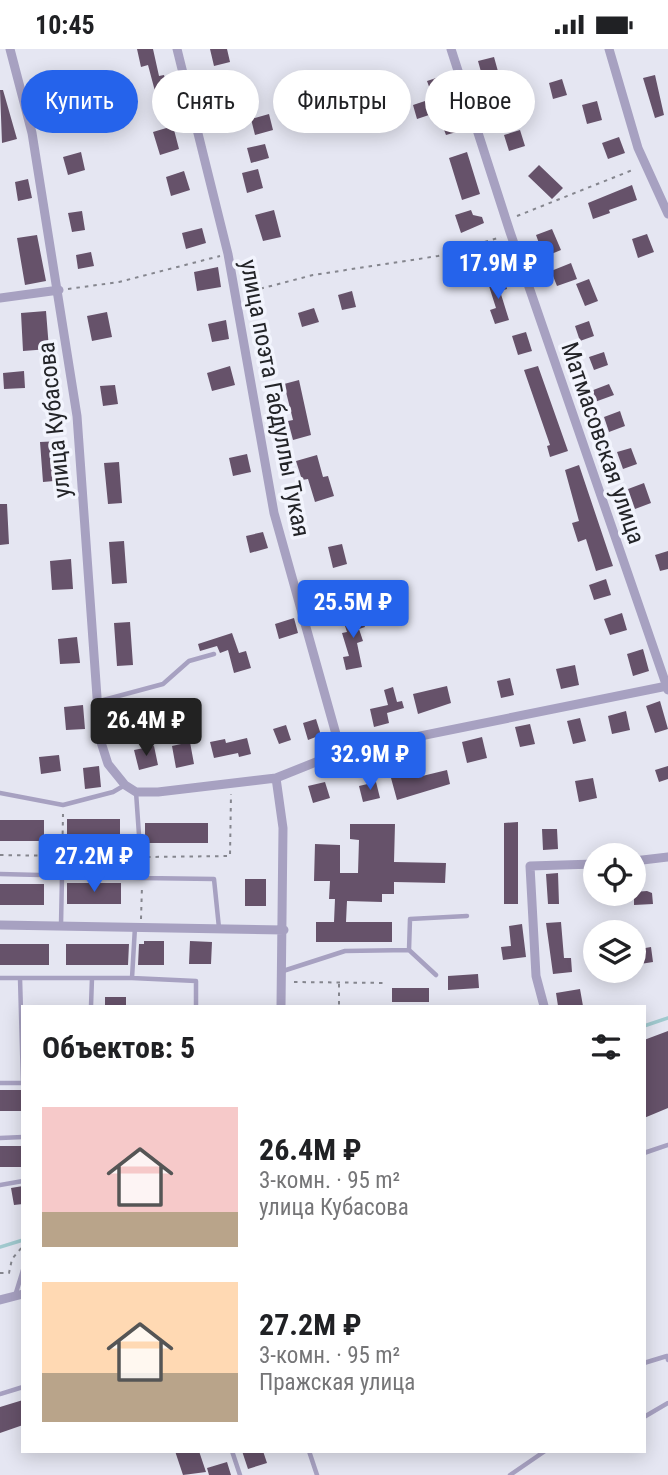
<!DOCTYPE html>
<html lang="ru">
<head>
<meta charset="utf-8">
<style>
  :root { --surface:#fff; --page:#f2f2f2; --text:#202124; --muted:#757577; --accent:#2563eb }
  body { margin:0; font-family:"Roboto Condensed",sans-serif; background:var(--page); color:var(--text); height:100vh; display:flex; flex-direction:column; font-size:26px; white-space:nowrap }
  * { box-sizing:border-box; margin:0 }
  p { font-size:23px; color:var(--muted) }
  .icon { flex:none; width:38px; height:38px; fill:none; stroke:currentColor; stroke-width:2; stroke-linecap:round; stroke-linejoin:round }
  .map { position:relative; flex:1; overflow:hidden }
  .side { position:absolute; left:21px; top:956px; width:625px; height:448px; display:flex; flex-direction:column; background:var(--surface); border-radius:0px; box-shadow:0 4px 18px #0003 }
  .side>* { flex:none }
  .banner { position:absolute; left:21px; top:21px; width:626px; height:63px; display:flex; gap:14px }
  .buttons { position:absolute; left:583px; top:794px; display:grid; gap:14px }
  .buttons a { display:grid; place-items:center; width:63px; height:63px; border-radius:50%; background:var(--surface); box-shadow:0 4px 18px #0003; font-size:35px }
  .price { position:absolute; translate:-50% -60px; padding:0 16px; border-radius:7px; background:var(--accent); color:#fff; font-size:23px; line-height:46px; filter:drop-shadow(0 2px 4px #0008) }
  .price::after { content:''; position:absolute; left:50%; top:42px; width:21px; height:16px; margin-left:-10px; background:inherit; clip-path:polygon(0 0,100% 0,50% 100%) }
  .price.current { background:#222; color:#fff }
  ul { padding:0; list-style:none }
  li { display:flex; align-items:center; gap:21px; height:175px; padding:0 21px }
  li span { display:grid; place-items:center; flex:none; width:196px; height:140px; border-radius:0px; color:#555 }
  li>.icon { margin-inline-start:auto }
  span .icon { width:84px; height:84px; fill:#fffc; stroke-width:1 }
  li b { font-size:30px }
  h2 { display:flex; justify-content:space-between; align-items:center; height:84px; padding:0 21px; font-size:30px }
  .chip { padding:0 24px; border-radius:32px; background:var(--surface); box-shadow:0 4px 18px #0003; font-size:24px; line-height:63px }
  .chip.current { background:var(--accent); color:#fff }
  .status { display:flex; justify-content:space-between; align-items:center; height:49px; padding:0 35px; background:var(--surface); direction:ltr }
  .status svg { height:19px; fill:currentColor }
  .map>svg:first-child { display:block }
</style>
</head>
<body>
<div class="status"><b>10:45</b><svg viewBox="0 0 49 12"><path d="M0 12V9h3v3zM5 12V6h3v6zM10 12V3h3v9zM15 12V0h3v12zM26 1h20v11H26zM47 4h2v5h-2z"/></svg></div>
<div class="map">
<svg width="668" height="1426" viewBox="0 0 668 1426">
  <rect width="100%" height="100%" fill="#e5e6f2"/>
  <g fill="none" stroke-linecap="round" stroke-linejoin="round">
    <!-- stream -->
    <path stroke="#a1cacf" stroke-width="3.5" d="M644,977L668,969
      M0,1198L23,1191"/>
  </g>
  <!-- building -->
  <path fill="#66526a" d="M137,0H153L159,27L164,26L169,43L156,46L148,16L141,18Z
    M210,0H227L230,13L214,17Z
    M494,8L499,26L483,30L478,12Z
    M655,26L664,66L655,69L643,29Z
    M442,27L446,38L431,43L427,32Z
    M562,30L567,46L553,50L549,34Z
    M236,33L245,73L227,77L218,38Z
    M0,41H3L17,90L2,94Z
    M506,45L512,63L498,68L492,50Z
    M70,50L75,72L57,76L52,54Z
    M431,50L435,64L417,70L413,56Z
    M597,52L602,71L587,75L582,56Z
    M269,65L273,81L255,86L251,70Z
    M456,68L460,82L446,86L441,73Z
    M173,77L179,100L160,106L153,83Z
    M520,81L525,97L509,102L504,86Z
    M619,88L625,104L608,110L602,94Z
    M265,95L269,109L251,114L247,99Z
    M81,103L85,121L68,126L63,108Z
    M467,103L480,145L462,151L449,109Z
    M539,116L563,139L552,150L528,127Z
    M258,120L263,139L247,144L242,124Z
    M184,122L190,141L171,147L166,128Z
    M28,130L32,149L18,152L15,133Z
    M632,136L637,151L609,161L610,164L593,170L588,154Z
    M274,161L281,188L263,192L255,166Z
    M471,161L473,166L482,168L484,174L461,184L455,166Z
    M82,162L85,181L72,183L68,164Z
    M202,179L206,194L186,200L182,184Z
    M552,180L561,201L544,208L536,186Z
    M647,185L654,203L638,209L632,190Z
    M37,186L46,232L25,236L17,189Z
    M91,203L94,217L78,220L76,206Z
    M481,204L485,219L469,224L464,209Z
    M571,214L577,230L557,237L551,222Z
    M218,218L221,238L197,242L194,223Z
    M503,228L507,240L500,242L509,271L495,275L490,261L496,259L488,234Z
    M589,230L598,252L585,257L576,235Z
    M352,242L356,258L342,261L338,246Z
    M314,259L319,273L302,278L298,264Z
    M46,262L49,300L23,302L21,264Z
    M107,263L112,288L92,292L87,267Z
    M226,271L229,290L212,293L208,275Z
    M589,272L594,287L580,292L575,277Z
    M526,283L532,302L518,306L512,287Z
    M604,303L608,316L594,321L589,308Z
    M230,317L235,336L212,342L207,324Z
    M538,317L568,402L550,408L547,397L550,396L524,321Z
    M24,322L25,339L4,340L3,324Z
    M299,331L311,386L293,391L288,372L293,371L284,335Z
    M609,335L614,346L592,354L588,343Z
    M115,336L118,355L103,357L100,337Z
    M620,362L625,377L609,383L604,368Z
    M62,392L65,431L43,433L40,393Z
    M631,399L637,415L623,420L617,403Z
    M247,405L251,423L233,427L229,409Z
    M317,406L323,428L328,427L334,447L315,453L308,430L302,431L296,412Z
    M119,413L122,454L108,455L104,414Z
    M579,416L613,517L596,522L586,490L578,493L572,474L579,472L565,421Z
    M644,434L651,454L635,460L628,440Z
    M0,455H7L9,495L0,496Z
    M263,483L268,499L250,504L246,487Z
    M124,492L127,534L112,535L109,493Z
    M342,495L347,515L333,519L328,498Z
    M668,502V520L660,522L655,506Z
    M71,510L73,540L52,541L50,512Z
    M606,530L611,546L594,551L589,536Z
    M359,562L365,578L359,580L363,592L357,594L362,618L346,621L343,608L349,607L342,584L347,583L342,568Z
    M622,564L627,581L610,586L604,570Z
    M294,569L298,584L279,590L275,575Z
    M130,573L133,616L117,617L114,574Z
    M232,584L239,604L246,602L251,619L234,624L228,601L220,604L217,597L200,602L198,595Z
    M77,588L80,614L60,615L58,590Z
    M643,600L649,622L633,627L627,605Z
    M575,616L579,636L561,640L556,620Z
    M510,629L514,646L501,649L497,632Z
    M447,637L451,654L418,665L413,645Z
    M393,638L397,653L402,652L404,659L387,664L389,674L374,678L370,660L388,656L384,641Z
    M660,652L668,680L655,684L646,657Z
    M140,653L142,667L126,670L125,656Z
    M83,656L85,680L66,681L64,658Z
    M626,662L630,681L612,685L608,667Z
    M580,669L586,692L573,695L567,672Z
    M316,670L321,686L308,691L303,674Z
    M530,675L535,695L520,698L515,678Z
    M286,676L291,691L279,695L273,680Z
    M482,688L487,709L467,714L462,693Z
    M247,689L251,705L239,708L238,704L214,709L210,693L225,690L226,694Z
    M190,693L194,715L176,719L172,697Z
    M154,697L158,716L139,721L134,701Z
    M59,706L61,722L41,725L39,708Z
    M99,717L101,738L85,740L83,719Z
    M668,717V730L659,733L655,721Z
    M447,721L450,735L397,751L391,729L412,723L414,729Z
    M593,729L597,749L579,753L575,732Z
    M325,733L330,749L313,754L308,737Z
    M376,733L380,749L363,753L359,737Z
    M67,770H120V791H67Z
    M0,771H44V792H0Z
    M518,773V855H504V774Z
    M145,774H208V794H145Z
    M350,775H395L394,813L446,814L445,834L394,833V845H382V853L347,852L346,873H392V893H316V873H334L335,850H329L330,832H314L315,795L340,796V824H358L359,791L350,790Z
    M542,780H557L558,800L543,801Z
    M558,824L559,855H548L546,825Z
    M245,830H266V857H245Z
    M67,834H121V855H67Z
    M0,835H44V856H0Z
    M647,842L652,844L653,855L634,856V843Z
    M561,873L564,909H571L572,923L553,925L546,874Z
    M522,875L526,908L503,911L501,898L511,897L509,877Z
    M144,892H164V916H138L139,895H144Z
    M190,892L212,893L211,915H189Z
    M0,895H49V916H0Z
    M66,895H129L128,916H66Z
    M651,898L653,913L634,916V901Z
    M478,925L479,939L448,941V927Z
    M392,939H429V953H392Z
    M580,940L583,957H558L556,944Z
    M105,948H126V957H105Z
    M668,982V1059L644,1069V991Z
    M0,1041H23V1062H0Z
    M0,1097H23V1118H0Z
    M23,1137V1155L14,1156L11,1139Z
    M23,1351V1376L0,1384V1358Z
    M175,1402H199L206,1423L183,1426Z
    M242,1402H263L267,1414L248,1420Z
    M227,1413L231,1426H209L207,1419Z"/>
  <g fill="none" stroke-linecap="round" stroke-linejoin="round">
    <!-- path -->
    <path stroke="#85868e" stroke-width="2" stroke-dasharray="3.5 5" stroke-linecap="butt" d="M517,167L635,120
      M68,240L119,233L220,207
      M244,244L313,226L438,207L501,188
      M0,806L131,808
      M147,808L230,807L231,745
      M62,819L63,765
      M141,870L142,837
      M294,933L387,934
      M339,935V957
      M0,1224H9L12,1210L23,1197"/>
    <!-- service -->
    <path stroke="#a7a1c1" stroke-width="4.5" d="M96,653L163,635L189,612L214,605
      M0,744L63,756L113,743L125,736
      M0,825L40,826
      M142,829L214,830L219,879
      M61,876L62,827L142,829L136,743
      M135,878L132,929L196,932V957
      M409,901L436,926
      M283,922L345,902L409,901L410,870L467,867
      M0,929H132
      M20,929L23,1034
      M91,957L92,929
      M0,1034H22
      M0,1089L23,1088
      M644,1104L668,1096
      M0,1136L23,1132
      M15,1247L23,1221
      M644,1314L667,1307L668,1311
      M0,1345L23,1338
      M644,1368L668,1354
      M232,1402L240,1426
      M309,1402L317,1426
      M510,1426L545,1402"/>
    <!-- minor -->
    <path stroke="#a7a1c1" stroke-width="9" d="M10,0L32,84L77,367L100,690L108,715L125,736L136,743H158L276,729L341,703L667,637
      M177,0L228,205L274,464L341,703
      M451,0L510,183L668,641
      M609,0L638,99L668,165
      M0,249L59,241
      M276,729L283,779L281,957
      M634,812L668,808
      M0,876L284,881
      M544,957L536,927L530,817L595,815
      M0,1251L23,1245"/>
  </g>
  <g text-anchor="middle" stroke-width="7" stroke-linejoin="round" paint-order="stroke">
    <!-- street labels -->
    <g font-size="24" fill="#232428" stroke="#f2f4fd">
      <text transform="translate(275 349) rotate(79)" y="8">улица поэта Габдуллы Тукая</text>
      <text transform="translate(54 371) rotate(-96)" y="8">улица Кубасова</text>
      <text transform="translate(603 394) rotate(71)" y="8">Матмасовская улица</text>
    </g>
  </g>
</svg>
<div class="buttons">
<a><svg class="icon" aria-label="locate" viewBox="0 0 24 24"><circle cx="12" cy="12" r="6"/><path d="M12 2v4M12 18v4M2 12h4M18 12h4"/></svg></a>
<a><svg class="icon" aria-label="layers" viewBox="0 0 24 24"><path d="M12 4l9 5-9 5-9-5zM3 14l9 5 9-5"/></svg></a>
</div>
<b class="price" style="left:498px;top:252px">17.9M ₽</b>
<b class="price" style="left:353px;top:591px">25.5M ₽</b>
<b class="price current" style="left:146px;top:709px">26.4M ₽</b>
<b class="price" style="left:370px;top:743px">32.9M ₽</b>
<b class="price" style="left:94px;top:845px">27.2M ₽</b>
<div class="banner">
<a class="chip current">Купить</a>
<a class="chip">Снять</a>
<a class="chip">Фильтры</a>
<a class="chip">Новое</a>
</div>
<section class="side">
<h2>Объектов: 5<svg class="icon" aria-label="filters" viewBox="0 0 24 24"><path d="M4 7h16M4 17h16"/><circle cx="9" cy="7" r="2"/><circle cx="15" cy="17" r="2"/></svg></h2>
<ul>
<li><span style="background:linear-gradient(#f6c9c9 75%,#b9a48a 0)"><svg class="icon" aria-label="home" viewBox="0 0 24 24"><path d="M3 11l9-7 9 7M6 9v11h12V9"/></svg></span><div><b>26.4M ₽</b><p>3-комн. · 95 m²</p><p>улица Кубасова</p></div></li>
<li><span style="background:linear-gradient(#ffd9b3 65%,#b9a48a 0)"><svg class="icon" aria-label="home" viewBox="0 0 24 24"><path d="M3 11l9-7 9 7M6 9v11h12V9"/></svg></span><div><b>27.2M ₽</b><p>3-комн. · 95 m²</p><p>Пражская улица</p></div></li>
</ul>
</section>
</div>
</body>
</html>
